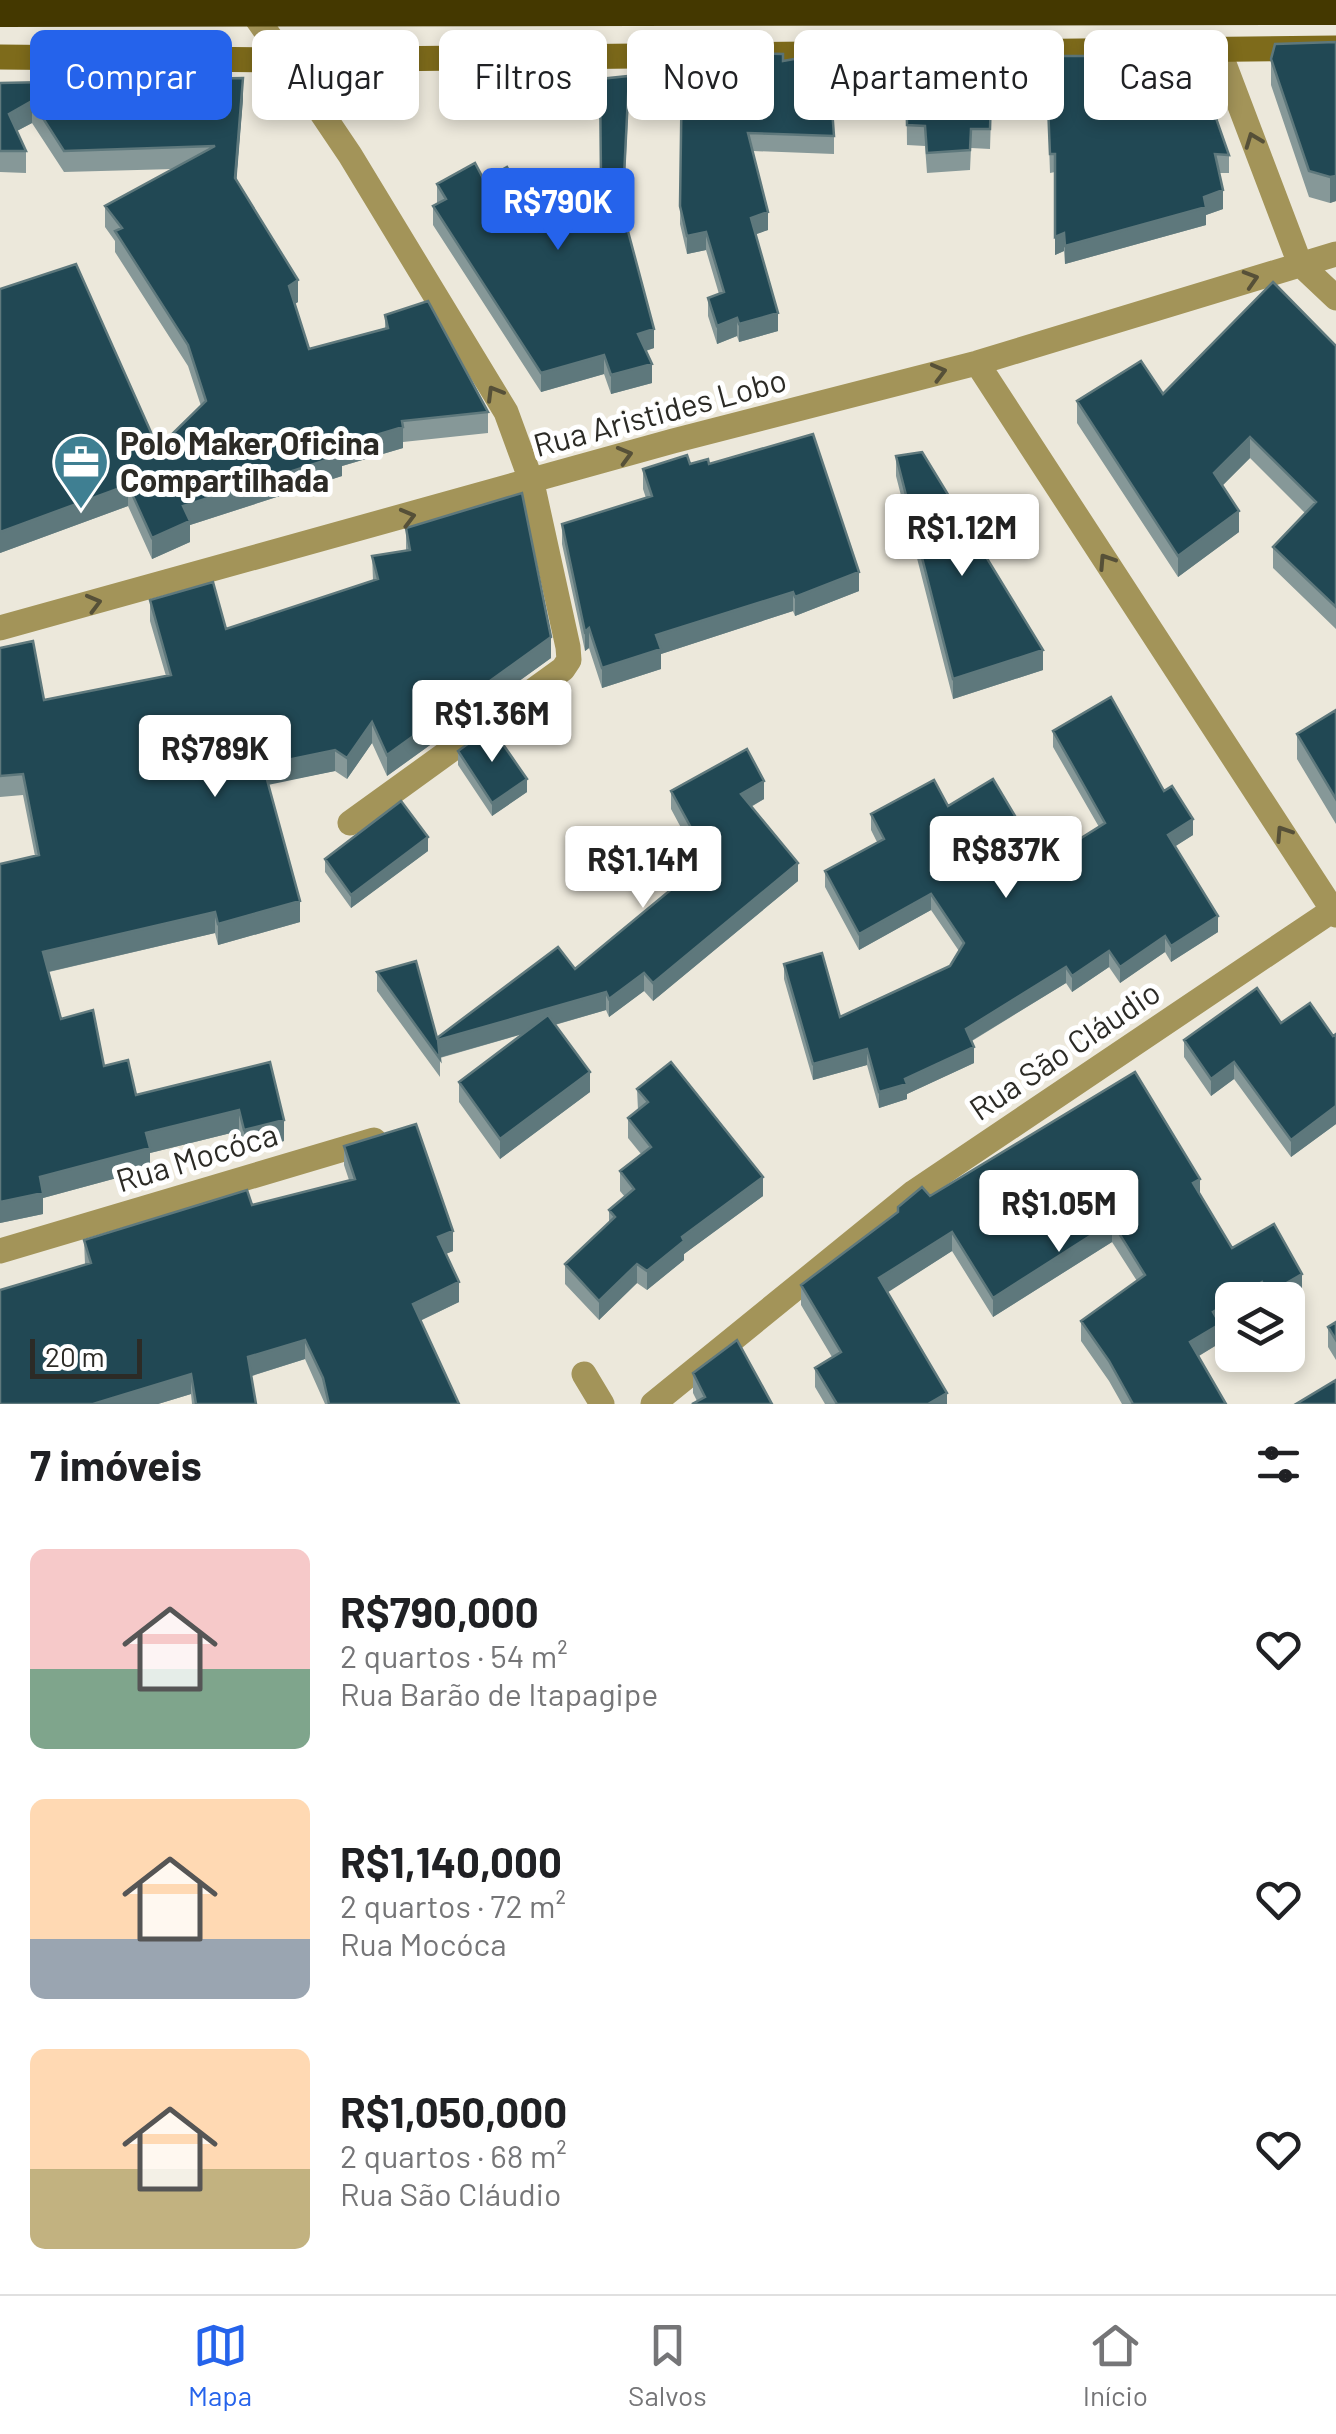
<!DOCTYPE html>
<html lang="pt">
<head>
<meta charset="utf-8">
<style>
  :root { --surface:#fff; --page:#f2f2f2; --text:#202124; --muted:#757577; --line:#e0e0e0; --accent:#2563eb }
  body { margin:0; font-family:Barlow,sans-serif; background:var(--page); color:var(--text); height:100vh; display:flex; flex-direction:column; font-size:38px; white-space:nowrap }
  * { box-sizing:border-box; margin:0 }
  p { font-size:32px; color:var(--muted) }
  .icon { flex:none; width:55px; height:55px; fill:none; stroke:currentColor; stroke-width:2; stroke-linecap:round; stroke-linejoin:round }
  .map { position:relative; height:1404px; overflow:hidden }
  .sheet { display:flex; flex-direction:column; background:var(--surface); flex:1 }
  .sheet>* { flex:none }
  .guide { position:absolute; left:30px; top:30px; width:1278px; height:90px; display:flex; gap:20px }
  .fabs { position:absolute; left:1215px; top:1282px; display:grid; gap:20px }
  .fabs a { display:grid; place-items:center; width:90px; height:90px; border-radius:15px; background:var(--surface); box-shadow:0 5px 15px #0003; font-size:50px }
  .scale { position:absolute; left:30px; bottom:25px; width:112px; box-sizing:border-box; padding-left:10px; border:5px solid #2c2b26; border-top:0; font-size:28px; line-height:35px; white-space:nowrap; color:#2c2b26; -webkit-text-stroke:8px #fff; paint-order:stroke }
  .price { position:absolute; translate:-50% -85px; padding:0 22px; border-radius:10px; background:#fff; color:#222; font-size:32px; line-height:65px; filter:drop-shadow(0 2px 5px #0008) }
  .price::after { content:''; position:absolute; left:50%; top:60px; width:30px; height:22px; margin-left:-15px; background:inherit; clip-path:polygon(0 0,100% 0,50% 100%) }
  .price.on { background:var(--accent); color:#fff }
  ul { padding:0; list-style:none }
  li { display:flex; align-items:center; gap:30px; height:250px; padding:0 30px }
  li span { display:grid; place-items:center; flex:none; width:280px; height:200px; border-radius:15px; color:#555 }
  li>.icon { margin-inline-start:auto }
  span .icon { width:120px; height:120px; fill:#fffc; stroke-width:1 }
  li b { font-size:42px }
  h2 { display:flex; justify-content:space-between; align-items:center; height:120px; padding:0 30px; font-size:42px }
  .chip { padding:0 35px; border-radius:15px; background:var(--surface); box-shadow:0 5px 15px #0003; font-size:35px; line-height:90px }
  .chip.on { background:var(--accent); color:#fff }
  .dock { display:flex; justify-content:space-around; align-items:center; height:140px; border-top:2px solid var(--line); background:var(--surface); font-size:28px; color:var(--muted) }
  .dock a { display:grid; justify-items:center; gap:5px }
  .dock .on { color:var(--accent) }
  .map>svg:first-child { display:block }
</style>
</head>
<body>
<div class="map">
<svg width="1336" height="1404" viewBox="0 0 1336 1404">
  <rect width="100%" height="100%" fill="#ece8db"/>
  <g fill="none" stroke-linecap="round" stroke-linejoin="round">
    <!-- minor -->
    <path stroke="#a39459" stroke-width="25" d="M1218,48L1300,264L1336,298
      M286,60L350,155L506,412L532,483L568,647L569,660L563,669L350,823
      M977,363L1336,915
      M0,628L673,441L977,363L1336,254
      M0,1251L374,1140
      M584,1374L602,1404
      M653,1404L914,1192L1333,910"/>
    <!-- tertiary -->
    <path stroke="#a39459" stroke-width="25" d="M244,0L286,60"/>
    <!-- secondary -->
    <path stroke="#7e6b1b" stroke-width="25" d="M0,57L286,60L1336,48"/>
    <!-- motorway-bridge -->
    <path stroke="#443800" stroke-width="30" d="M0,12L1336,10"/>
  </g>
  <!-- wall -->
  <path fill="#869898" d="M1336,42V201L1330,203L1309,197L1271,85V59Z
    M1112,48L1229,155V173H1219L1223,209L1206,215V225L1065,264L1064,251L1055,255V172L1050,173L1046,56H1112Z
    M906,59L992,84L990,149L971,148L970,170L927,173L925,146L907,145Z
    M416,61L415,112H346L348,71Z
    M783,61L834,136V154L753,151L768,230L756,234L778,331L739,342L737,336L717,344L708,316V298L719,294L706,250L687,254L680,224L682,66H728Z
    M0,83L243,99L236,180L298,302L295,304L309,349L385,328V315L488,412V433L403,442V448L342,466V476L190,525V542L152,559L128,506L0,553V289L158,448L201,406L188,366L115,252V241L105,227V206L174,169L64,172L32,123L17,131L26,151V173L0,172Z
    M629,95L624,196L617,195L622,221L654,348L646,351L652,383L611,394L604,374L541,392L433,225V206L437,204V184L484,180L515,181L601,176Z
    M1336,346V629L1273,568V547L1305,513L1250,458L1222,486L1239,532L1178,577L1077,423V401L1163,394Z
    M896,456L1043,670L953,699L896,476Z
    M690,464H709L859,591L795,616L793,611L661,654V669L602,688L589,648L585,651L562,544V524L646,498L643,489V469Z
    M406,528L551,658L387,776L372,743L347,779L335,771L268,784L300,922L218,945L215,933L49,972L61,1019L104,1066L136,1095L270,1062L284,1141L244,1151L239,1131L150,1153V1169L43,1198V1214L0,1223V864L35,856L23,795L0,797V648L44,700L166,676L150,621V600L226,629L373,580L372,556L406,550Z
    M1336,710V824L1297,759V734Z
    M1053,731L1164,791L1193,835L1175,846L1218,932L1171,962L1165,952L1120,983L1109,967L1072,992L1066,983L972,1041L974,1063L907,1094V1099L879,1108L867,1065L813,1080L784,979V964L840,1017L950,966L959,951L931,910L859,950L825,887V871L877,842L871,830V814L948,806L1036,851L1054,855L1099,827L1053,747Z
    M458,751L527,792L492,816L458,765Z
    M671,791L764,799L751,807L798,881L653,1001L644,991L609,1017L606,1010L555,1025L590,1092L500,1159L459,1102V1082L523,1034L440,1058V1077L377,991V972L437,1038L575,969L701,865L671,809Z
    M428,851L351,908L325,872V859Z
    M1281,1023L1333,1036L1336,1034V1124L1291,1157L1234,1079L1211,1096L1184,1057V1040Z
    M637,1089L763,1196L684,1254V1260L647,1290L637,1283L599,1320L565,1284V1264L609,1222V1210L625,1197L620,1191V1171L641,1154L628,1138V1118L638,1110Z
    M344,1146L453,1251L446,1254L459,1302L420,1321L459,1404H325L305,1359L252,1376L256,1404H192L191,1394L158,1404H0L85,1264L84,1240L252,1205L349,1180L344,1165Z
    M1200,1195L1232,1248L1302,1294L1288,1300H1232L1220,1327V1343L1199,1356L1226,1404H1122L1109,1381L1081,1341V1321L1137,1281L1112,1242L993,1317L952,1251L887,1292L947,1404H825L815,1387V1368L832,1357L801,1305V1285L930,1196Z
    M1336,1322V1360L1328,1347V1327Z
    M693,1373L772,1404L697,1401L693,1393Z"/>
  <!-- shaded-wall -->
  <path fill="#5e787c" d="M243,78V99L235,199V178Z
    M32,101V123L9,135V114Z
    M1336,176V201L1330,203V177Z
    M1223,190V209L1206,215V225L1065,264V246Z
    M768,212V230L751,236V218Z
    M706,232V250L687,254V236Z
    M1064,233V251L1055,255V237Z
    M298,280V302L289,307V286Z
    M778,313V331L739,342V324Z
    M737,318V336L717,344V326Z
    M654,329V348L638,353V334Z
    M604,355V374L541,392V373Z
    M652,364V383L611,394V375Z
    M403,427V448L342,466V476L190,525V542L152,559V538L183,506L339,446Z
    M1250,437V458L1214,494V473Z
    M128,485V506L0,553V532Z
    M1239,511V532L1178,577V556Z
    M859,572V591L795,616V597Z
    M793,592V611L661,654V669L602,688V668L656,635Z
    M589,628V648L585,651V632Z
    M551,637V658L387,776V755Z
    M1043,650V670L953,699V679Z
    M372,722V743L347,779V758Z
    M335,750V771L263,786V765Z
    M527,779V792L492,816V803Z
    M764,781V799L741,812V794Z
    M1193,819V835L1168,851V835Z
    M428,837V851L351,908V895Z
    M798,863V881L653,1001V983Z
    M931,894V910L859,950V934Z
    M300,901V922L218,945V924Z
    M215,912V933L43,973V952Z
    M1218,916V932L1171,962V946Z
    M1165,936V952L1120,983V967Z
    M1109,951V967L1072,992V976Z
    M1066,967V983L966,1044V1029Z
    M644,973V991L609,1017V999Z
    M606,992V1010L438,1058V1040Z
    M974,1047V1063L907,1094V1099L879,1108V1092Z
    M867,1049V1065L813,1080V1064Z
    M1234,1062V1079L1211,1096V1079Z
    M590,1072V1092L500,1159V1139Z
    M1336,1106V1124L1291,1157V1140Z
    M239,1110V1131L150,1153V1169L43,1198V1214L0,1223V1202L40,1177L146,1133Z
    M284,1120V1141L244,1151V1130Z
    M763,1177V1196L684,1254V1260L647,1290V1271L682,1237Z
    M1200,1179V1198L1193,1183Z
    M1112,1222V1242L993,1317V1298Z
    M453,1231V1251L438,1257V1237Z
    M952,1232V1251L879,1298V1278Z
    M637,1264V1283L599,1320V1301Z
    M1302,1274V1294L1288,1302V1300H1268V1294Z
    M459,1282V1302L413,1324V1304Z
    M1262,1282V1300H1233Z
    M1232,1300V1320L1220,1327V1343L1190,1361V1342L1213,1312Z
    M305,1340V1359L248,1377V1357Z
    M191,1374V1394L158,1404H93Z
    M947,1393V1404H928Z"/>
  <!-- building -->
  <path fill="#214854" stroke="#5e787c" stroke-width="2.5" d="M1336,42V176L1330,177L1309,171L1271,59L1275,44Z
    M1191,47L1229,155L1215,154L1223,190L1204,197L1206,207L1065,246L1064,233L1055,237V154H1050L1046,56H1112V48Z
    M981,50L992,64L990,129H971L970,150L927,153L925,126L907,125L906,59L920,52Z
    M728,53L783,54V61L828,53L834,136L748,133L768,212L751,218L778,313L739,324L737,318L717,326L708,298L724,292L706,232L687,236L680,206L682,66H728Z
    M416,61L415,99L346,98L348,71L355,62Z
    M629,76L624,176H614L622,221L625,220L654,329L638,334L652,364L611,375L604,355L541,373L433,206L446,199L437,184L475,163L484,180L507,167L515,181L601,176L600,79Z
    M243,78L235,178L298,280L289,286L309,349L388,328L385,315L428,301L488,412L402,421L403,427L339,446L342,455L183,506L190,521L152,538L128,485L0,532V289L76,264L158,448L206,401L188,345L115,231L122,228L105,206L215,146L64,151L32,101L9,114L26,151H0V83Z
    M1273,282L1336,346V607L1273,547L1316,502L1250,437L1214,473L1239,511L1178,556L1077,401L1141,361L1163,394Z
    M813,434L859,572L795,597L793,592L656,635L661,649L602,668L589,628L585,632L562,524L652,496L643,469L687,455L690,464L708,459L709,464Z
    M922,452L1043,650L953,679L896,456Z
    M522,493L551,637L387,755L372,722L347,758L335,750L263,765L300,901L218,924L215,912L43,952L61,1019L93,1010L104,1066L128,1060L136,1095L270,1062L284,1120L244,1130L239,1110L146,1133L150,1148L40,1177L43,1193L0,1202V864L39,855L23,774L0,776V648L33,641L44,700L171,675L150,600L213,582L226,629L378,579L372,556L410,550L406,528Z
    M1111,697L1164,791L1172,786L1193,819L1168,835L1218,916L1171,946L1165,936L1120,967L1109,951L1072,976L1066,967L966,1029L974,1047L905,1079L907,1084L879,1092L867,1049L813,1064L784,964L822,953L840,1017L950,966L964,943L931,894L859,934L825,871L884,839L871,814L934,780L948,806L993,779L1036,851L1046,844L1054,855L1105,823L1053,731Z
    M1336,710V799L1297,734Z
    M491,727L527,779L492,803L458,751Z
    M747,749L764,781L741,794L798,863L653,983L644,973L609,999L606,992L438,1040L440,1059L377,972L416,961L437,1038L558,947L575,969L708,859L671,791Z
    M401,801L428,837L351,895L325,859Z
    M1257,988L1281,1023L1310,1003L1333,1036L1336,1034V1106L1291,1140L1234,1062L1211,1079L1184,1040Z
    M548,1015L590,1072L500,1139L459,1082Z
    M671,1062L763,1177L682,1237L684,1241L647,1271L637,1264L599,1301L565,1264L615,1217L609,1210L634,1189L620,1171L651,1147L628,1118L648,1102L637,1089Z
    M1135,1072L1200,1179L1193,1183L1232,1248L1274,1224L1302,1274L1268,1294L1262,1282L1213,1312L1220,1324L1190,1342L1226,1404H1133L1109,1361L1081,1321L1145,1275L1112,1222L993,1298L952,1232L879,1278L947,1393L928,1404H837L815,1368L841,1352L801,1285L898,1212V1207L922,1187L930,1196Z
    M416,1124L453,1231L438,1237L459,1282L413,1304L459,1404H329L323,1378L305,1340L248,1357L256,1404H196L191,1374L93,1404H0V1290L91,1263L84,1240L247,1190L252,1205L355,1179L344,1146Z
    M1336,1322V1340L1328,1327Z
    M737,1340L772,1404H692L705,1397L693,1373Z
    M1336,1380V1404H1296Z"/>
  <!-- one-way arrows -->
  <defs><path id="oneway-chevron" d="M-2-3.5L2.5 0L-2 3.5" fill="none" stroke-width="1.6" stroke-linecap="round" stroke-linejoin="round" transform="scale(2.5)"/></defs>
  <g stroke="#565038">
    <use href="#oneway-chevron" transform="translate(1253 140) rotate(-111)"/>
    <use href="#oneway-chevron" transform="translate(1251 279) rotate(-17)"/>
    <use href="#oneway-chevron" transform="translate(939 372) rotate(-15)"/>
    <use href="#oneway-chevron" transform="translate(494 393) rotate(-121)"/>
    <use href="#oneway-chevron" transform="translate(625 455) rotate(-16)"/>
    <use href="#oneway-chevron" transform="translate(408 517) rotate(-15)"/>
    <use href="#oneway-chevron" transform="translate(1106 561) rotate(-123)"/>
    <use href="#oneway-chevron" transform="translate(94 603) rotate(-15)"/>
    <use href="#oneway-chevron" transform="translate(1283 833) rotate(-123)"/>
  </g>
  <!-- icons -->
  <defs>
    <g id="office-pin" transform="scale(2.875)"><path d="M0 17L-7.5 6A9.5 9.5 0 1 1 7.5 6Z" fill="#3f7f92" stroke="#fff"/><path d="M-6-3h4V-5.5h4V-3h4V5H-6ZM-1-4.5V-3h2v-1.5ZM-6 0V1H6V0Z" fill="#fff"/></g>
  </defs>
  <g fill-rule="evenodd">
    <use href="#office-pin" x="81" y="462"/>
  </g>
  <g text-anchor="middle" stroke-width="10" stroke-linejoin="round" paint-order="stroke">
    <!-- street labels -->
    <g font-size="32" fill="#2c2b26" stroke="#fff">
      <text transform="translate(660 413) rotate(-15)" y="11">Rua Aristides Lobo</text>
      <text transform="translate(1065 1051) rotate(-34)" y="11">Rua São Cláudio</text>
      <text transform="translate(197 1158) rotate(-17)" y="11">Rua Mocóca</text>
    </g>
    <!-- poi labels -->
    <g font-size="32" font-weight="bold" fill="#2c2b26" stroke="#fff" text-anchor="start">
      <text x="120" y="455">Polo Maker Oficina<tspan x="120" dy="37">Compartilhada</tspan></text>
    </g>
  </g>
</svg>
<div class="fabs">
<a><svg class="icon" aria-label="layers" viewBox="0 0 24 24"><path d="M12 4l9 5-9 5-9-5zM3 14l9 5 9-5"/></svg></a>
</div>
<div class="scale">20 m</div>
<b class="price on" style="left:558px;top:253px">R$790K</b>
<b class="price" style="left:962px;top:579px">R$1.12M</b>
<b class="price" style="left:492px;top:765px">R$1.36M</b>
<b class="price" style="left:215px;top:800px">R$789K</b>
<b class="price" style="left:1006px;top:901px">R$837K</b>
<b class="price" style="left:643px;top:911px">R$1.14M</b>
<b class="price" style="left:1059px;top:1255px">R$1.05M</b>
<div class="guide">
<a class="chip on">Comprar</a>
<a class="chip">Alugar</a>
<a class="chip">Filtros</a>
<a class="chip">Novo</a>
<a class="chip">Apartamento</a>
<a class="chip">Casa</a>
</div>
</div>
<section class="sheet">
<h2>7 imóveis<svg class="icon" aria-label="filters" viewBox="0 0 24 24"><path d="M4 7h16M4 17h16"/><circle cx="9" cy="7" r="2"/><circle cx="15" cy="17" r="2"/></svg></h2>
<ul>
<li><span style="background:linear-gradient(#f6c9c9 60%,#7fa58c 0)"><svg class="icon" aria-label="home" viewBox="0 0 24 24"><path d="M3 11l9-7 9 7M6 9v11h12V9"/></svg></span><div><b>R$790,000</b><p>2 quartos · 54 m²</p><p>Rua Barão de Itapagipe</p></div><svg class="icon" aria-label="heart" viewBox="0 0 24 24"><path d="M12 20l-8-8c-3-5 5-10 8-4 3-6 11-1 8 4z"/></svg></li>
<li><span style="background:linear-gradient(#ffd9b3 70%,#9aa5b1 0)"><svg class="icon" aria-label="home" viewBox="0 0 24 24"><path d="M3 11l9-7 9 7M6 9v11h12V9"/></svg></span><div><b>R$1,140,000</b><p>2 quartos · 72 m²</p><p>Rua Mocóca</p></div><svg class="icon" aria-label="heart" viewBox="0 0 24 24"><path d="M12 20l-8-8c-3-5 5-10 8-4 3-6 11-1 8 4z"/></svg></li>
<li><span style="background:linear-gradient(#ffd9b3 60%,#c2b280 0)"><svg class="icon" aria-label="home" viewBox="0 0 24 24"><path d="M3 11l9-7 9 7M6 9v11h12V9"/></svg></span><div><b>R$1,050,000</b><p>2 quartos · 68 m²</p><p>Rua São Cláudio</p></div><svg class="icon" aria-label="heart" viewBox="0 0 24 24"><path d="M12 20l-8-8c-3-5 5-10 8-4 3-6 11-1 8 4z"/></svg></li>
</ul>
</section>
<nav class="dock">
<a class="on"><svg class="icon" aria-label="map" viewBox="0 0 24 24"><path d="M3 6l6-2 6 2 6-2v14l-6 2-6-2-6 2zM9 4v14M15 6v14"/></svg>Mapa</a>
<a><svg class="icon" aria-label="saved" viewBox="0 0 24 24"><path d="M7 4h10v16l-5-4-5 4z"/></svg>Salvos</a>
<a><svg class="icon" aria-label="home" viewBox="0 0 24 24"><path d="M3 11l9-7 9 7M6 9v11h12V9"/></svg>Início</a>
</nav>
</body>
</html>
